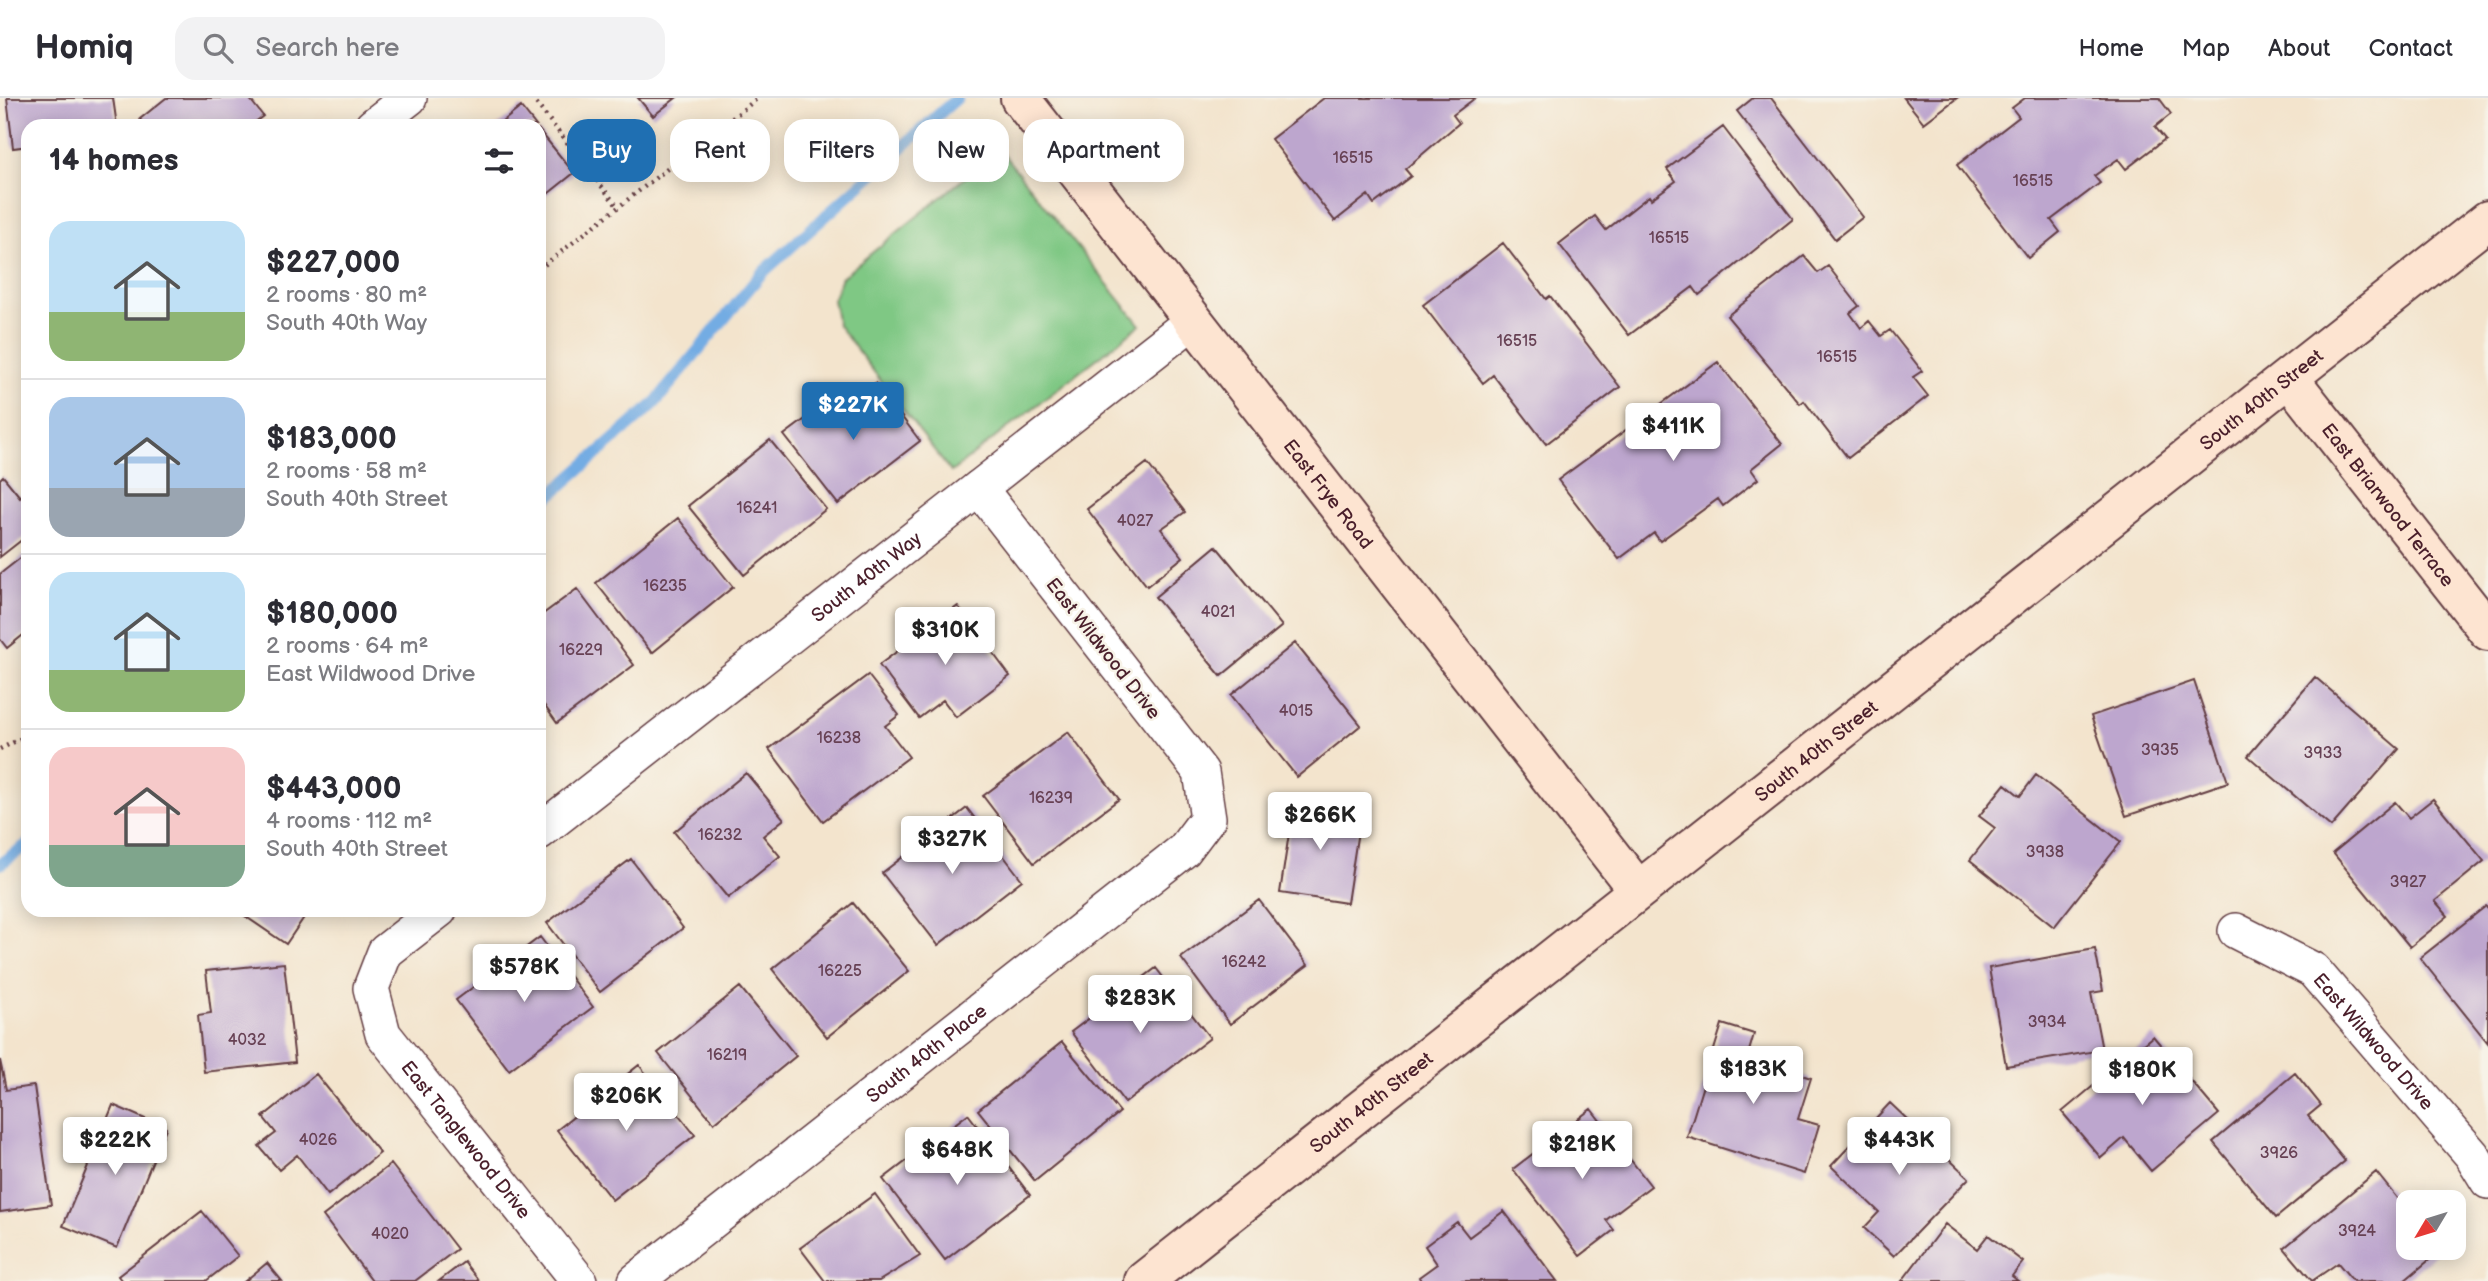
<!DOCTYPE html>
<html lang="en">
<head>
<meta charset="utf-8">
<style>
  :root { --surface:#fff; --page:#f2f2f3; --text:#2b2b33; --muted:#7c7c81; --line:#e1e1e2; --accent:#1f6fb2 }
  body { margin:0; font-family:"Balsamiq Sans",sans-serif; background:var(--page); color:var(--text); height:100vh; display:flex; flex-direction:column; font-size:26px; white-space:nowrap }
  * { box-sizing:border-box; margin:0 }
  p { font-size:23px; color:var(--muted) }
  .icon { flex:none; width:38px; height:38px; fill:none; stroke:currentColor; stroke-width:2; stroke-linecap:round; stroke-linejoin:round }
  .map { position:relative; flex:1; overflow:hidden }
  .details { position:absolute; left:21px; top:21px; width:525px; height:798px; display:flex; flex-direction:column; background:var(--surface); border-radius:21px; box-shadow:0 4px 18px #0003 }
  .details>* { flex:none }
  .hud { position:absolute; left:567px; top:21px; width:665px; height:63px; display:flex; gap:14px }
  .needle { width:46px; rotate:232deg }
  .buttons { position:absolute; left:2396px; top:1092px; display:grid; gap:14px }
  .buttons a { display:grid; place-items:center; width:70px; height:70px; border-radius:14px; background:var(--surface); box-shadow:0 4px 18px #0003; font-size:35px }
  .price { position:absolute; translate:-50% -60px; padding:0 16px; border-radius:7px; background:#fff; color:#222; font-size:23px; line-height:46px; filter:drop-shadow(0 2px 4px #0008) }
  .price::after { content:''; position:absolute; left:50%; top:42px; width:21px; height:16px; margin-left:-10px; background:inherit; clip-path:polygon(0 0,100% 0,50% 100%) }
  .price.current { background:var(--accent); color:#fff }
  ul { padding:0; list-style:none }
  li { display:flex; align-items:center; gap:21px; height:175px; padding:0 28px }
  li+li { border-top:2px solid var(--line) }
  li span { display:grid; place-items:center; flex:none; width:196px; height:140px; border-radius:21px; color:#555 }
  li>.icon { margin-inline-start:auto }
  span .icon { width:84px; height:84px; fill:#fffc; stroke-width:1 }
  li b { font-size:30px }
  h2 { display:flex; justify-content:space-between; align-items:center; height:84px; padding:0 28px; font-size:30px }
  .tag { padding:0 24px; border-radius:21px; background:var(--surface); box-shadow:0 4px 18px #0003; font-size:24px; line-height:63px }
  .tag.current { background:var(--accent); color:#fff }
  header { display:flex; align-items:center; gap:42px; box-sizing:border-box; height:98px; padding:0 35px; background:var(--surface); border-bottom:2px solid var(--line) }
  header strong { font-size:33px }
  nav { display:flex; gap:38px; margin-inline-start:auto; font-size:24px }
  .search { width:490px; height:63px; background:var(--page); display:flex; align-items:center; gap:18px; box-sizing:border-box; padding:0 24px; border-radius:21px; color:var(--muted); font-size:26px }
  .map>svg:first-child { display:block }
</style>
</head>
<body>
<header>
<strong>Homiq</strong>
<div class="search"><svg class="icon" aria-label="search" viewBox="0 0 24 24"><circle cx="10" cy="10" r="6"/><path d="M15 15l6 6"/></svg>Search here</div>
<nav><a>Home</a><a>Map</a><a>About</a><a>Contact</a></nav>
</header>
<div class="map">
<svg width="2488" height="1183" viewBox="0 0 2488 1183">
  <rect width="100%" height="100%" fill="#f7f3e8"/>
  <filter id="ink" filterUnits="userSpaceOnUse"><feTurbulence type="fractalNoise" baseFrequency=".0143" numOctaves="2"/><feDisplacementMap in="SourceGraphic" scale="14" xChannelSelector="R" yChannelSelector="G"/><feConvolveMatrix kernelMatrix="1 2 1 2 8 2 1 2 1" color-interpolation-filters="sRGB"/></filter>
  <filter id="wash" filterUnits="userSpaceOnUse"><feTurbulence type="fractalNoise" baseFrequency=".00686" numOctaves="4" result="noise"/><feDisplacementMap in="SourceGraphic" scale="28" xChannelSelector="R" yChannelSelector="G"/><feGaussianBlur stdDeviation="1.57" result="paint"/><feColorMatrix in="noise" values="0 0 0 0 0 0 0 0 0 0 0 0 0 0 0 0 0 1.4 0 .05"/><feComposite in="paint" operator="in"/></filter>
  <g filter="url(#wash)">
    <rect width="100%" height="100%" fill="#f3e4cd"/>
    <!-- green -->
    <path fill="#7fc884" stroke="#647458" stroke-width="2" d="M996,47L1140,227L951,374L838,227L833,202L842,179L973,73Z"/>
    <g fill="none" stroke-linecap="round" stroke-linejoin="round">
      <!-- stream -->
      <path stroke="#73ace3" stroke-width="12" d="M539,407L654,306L761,176L957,0
        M0,766L28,746"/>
    </g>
    <g id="blocks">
      <!-- building -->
      <path fill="#bda6ce" d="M7,0H113L117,28H28V48L13,50Z
        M166,0H249L263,18L250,28H145L140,21Z
        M638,0H676L653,18Z
        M1324,0H1475L1453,17L1459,25L1405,71L1411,78L1374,106L1368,97L1335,123L1271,41Z
        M1753,0H1771L1863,119L1835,141L1737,13Z
        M1904,0H1957L1924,25Z
        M2025,0H2159L2171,16L2155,29L2165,41L2126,71L2118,61L2094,78L2100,85L2051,122L2060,134L2028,160L1957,67L2019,19L2012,10Z
        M521,9L536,28H497Z
        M1723,29L1793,121L1699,197L1693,189L1629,237L1559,146L1595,118L1606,132L1649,98L1651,101L1676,83L1667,71Z
        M539,32L574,75L539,103Z
        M1503,145L1546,201L1550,198L1620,289L1546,346L1493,277L1483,285L1423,207Z
        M1804,158L1818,175L1828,168L1859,208L1850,215L1861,230L1869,223L1881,238L1890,232L1922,273L1913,279L1928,298L1848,360L1804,303L1800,306L1727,218Z
        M1718,264L1782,346L1751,371L1758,381L1723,408L1718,401L1660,443L1654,435L1619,461L1558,382Z
        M876,285L920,343L838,406L784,337L823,308L831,319Z
        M770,342L826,411L744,477L688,408Z
        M1147,365L1185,414L1161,431L1183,459L1147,488L1087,411Z
        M3,378L20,399L28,392V437L0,459V381Z
        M678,420L733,489L652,555L596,485Z
        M1216,448L1282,528L1221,578L1155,499Z
        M28,454V533L7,550L0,541V476Z
        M577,491L634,567L557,625L539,600V519Z
        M958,508L1010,578L956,619L943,602L919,620L879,567Z
        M1295,545L1361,627L1297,679L1231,597Z
        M868,577L899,617L885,628L909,659L823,723L769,651Z
        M2315,579L2399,651L2331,729L2248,658Z
        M2194,583L2228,684L2126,718L2091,618Z
        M1068,634L1119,701L1034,765L983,698Z
        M746,675L784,721L763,738L780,758L728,800L674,734Z
        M2036,677L2121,744L2054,829L1970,762L1995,730L1979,718L2005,686L2020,698Z
        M2433,701L2484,763L2435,803L2448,818L2410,849L2333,755L2395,704L2409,720Z
        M1294,702L1361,713L1347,805L1280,795Z
        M967,710L1022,782L938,847L882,775Z
        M631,761L683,830L600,894L547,825Z
        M1259,802L1308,867L1230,926L1181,860Z
        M853,805L909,873L827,939L772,871Z
        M2486,808L2488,810V945L2420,860Z
        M236,812H309L286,846Z
        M540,839L593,909L509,972L456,902Z
        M2095,851L2103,893L2091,895L2102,952L2006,968L1989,870Z
        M284,865L295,964L204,974L198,917L211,915L206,873Z
        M1156,870L1210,940L1125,1005L1071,934Z
        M740,889L796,958L714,1025L658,955Z
        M1722,926L1754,936L1747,960L1811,980L1798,1021L1819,1027L1804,1076L1687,1039Z
        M2153,938L2219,1016L2151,1073L2124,1040L2101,1060L2062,1014Z
        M1062,944L1120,1014L1035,1083L978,1012Z
        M0,962L6,992L34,988L51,1107L0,1114Z
        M639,967L695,1037L612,1102L557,1032Z
        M2295,975L2321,1007L2308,1018L2345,1063L2276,1120L2213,1044Z
        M316,976L380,1055L328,1097L297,1057L279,1072L259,1048L276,1035L263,1019Z
        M1890,1005L1969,1080L1894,1158L1864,1130L1879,1114L1831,1068Z
        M113,1007L166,1030L117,1150L63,1128Z
        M1591,1011L1651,1088L1606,1122L1614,1132L1580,1158L1513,1071Z
        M968,1016L1030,1097L945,1162L883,1081Z
        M391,1066L457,1151L415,1183H372L323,1118Z
        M2376,1074L2408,1114V1150H2438L2440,1153L2404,1183H2353L2338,1165L2312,1183L2284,1150Z
        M875,1096L920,1158L879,1183H825L800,1150Z
        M202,1113L238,1158L206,1183H122L118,1178Z
        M1504,1113L1557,1183H1421L1419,1179L1437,1166L1425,1148L1457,1124L1469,1139Z
        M1945,1126L1977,1151L1988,1137L2023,1164L2012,1178L2018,1183H1902Z
        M464,1164L479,1183H439Z
        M267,1165L282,1183H245Z"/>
    </g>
  </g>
  <g filter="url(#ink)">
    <use href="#blocks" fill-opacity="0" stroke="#633d43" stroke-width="2"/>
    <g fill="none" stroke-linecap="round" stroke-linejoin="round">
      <!-- street casing -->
      <g stroke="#633d43" stroke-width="38">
        <g id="street">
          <path d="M373,28L409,0"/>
          <path id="s1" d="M539,734L1194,222"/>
          <path id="s2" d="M439,812L385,854L371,890L383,936L579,1183"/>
          <path id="s3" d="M2236,833L2313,872L2472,1057L2488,1083"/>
          <path id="s4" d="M636,1183L1184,752L1208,720L1201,674L979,390"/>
        </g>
      </g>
      <!-- secondary casing -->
      <g stroke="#633d43" stroke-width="42">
        <g id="secondary">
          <path id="s5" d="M1020,0L1637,791"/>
          <path id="s6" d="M2289,280L2488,533"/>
          <path id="s7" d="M1144,1183L2488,122"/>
        </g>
      </g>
      <!-- path -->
      <path stroke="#633d43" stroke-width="4.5" stroke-dasharray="2 5" stroke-linecap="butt" d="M532,0L618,109
        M539,171L758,0
        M0,651L28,637"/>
      <!-- street -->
      <use href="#street" stroke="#fff" stroke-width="35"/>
      <!-- secondary -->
      <use href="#secondary" stroke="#fde4d1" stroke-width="38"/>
    </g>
  </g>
  <g text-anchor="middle" stroke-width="5" stroke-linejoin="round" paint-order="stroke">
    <!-- number labels -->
    <g font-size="16" fill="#674154">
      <text x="1353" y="65">16515</text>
      <text x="2033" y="88">16515</text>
      <text x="1669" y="145">16515</text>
      <text x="1517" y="248">16515</text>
      <text x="1837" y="264">16515</text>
      <text x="757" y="415">16241</text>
      <text x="1135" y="428">4027</text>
      <text x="665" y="493">16235</text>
      <text x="1218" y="519">4021</text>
      <text x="581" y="557">16229</text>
      <text x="1296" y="618">4015</text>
      <text x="839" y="645">16238</text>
      <text x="2160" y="657">3935</text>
      <text x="2323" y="660">3933</text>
      <text x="1051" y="705">16239</text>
      <text x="720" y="742">16232</text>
      <text x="2045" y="759">3938</text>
      <text x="2408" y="789">3927</text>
      <text x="1244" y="869">16242</text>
      <text x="840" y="878">16225</text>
      <text x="2047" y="929">3934</text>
      <text x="247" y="947">4032</text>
      <text x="727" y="962">16219</text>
      <text x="318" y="1047">4026</text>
      <text x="2279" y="1060">3926</text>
      <text x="2357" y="1138">3924</text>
      <text x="390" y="1141">4020</text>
    </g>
    <!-- street labels -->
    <g font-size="19" fill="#4a1f2b" stroke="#f7f3e8">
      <text dy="7" stroke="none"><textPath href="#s7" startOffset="1423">South 40th Street</textPath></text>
      <text dy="7" stroke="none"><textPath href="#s5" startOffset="502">East Frye Road</textPath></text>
      <text dy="7" stroke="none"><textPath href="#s6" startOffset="161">East Briarwood Terrace</textPath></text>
      <text dy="7" stroke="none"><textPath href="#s1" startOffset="415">South 40th Way</textPath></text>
      <text transform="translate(1104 550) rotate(52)" y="7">East Wildwood Drive</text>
      <text dy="7" stroke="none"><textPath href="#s7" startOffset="856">South 40th Street</textPath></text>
      <text dy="7" stroke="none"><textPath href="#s3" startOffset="180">East Wildwood Drive</textPath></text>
      <text dy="7" stroke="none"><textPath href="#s4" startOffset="369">South 40th Place</textPath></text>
      <text dy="7" stroke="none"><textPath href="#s7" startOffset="289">South 40th Street</textPath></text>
      <text dy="7" stroke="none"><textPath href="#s2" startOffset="289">East Tanglewood Drive</textPath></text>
    </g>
  </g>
</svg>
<div class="buttons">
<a><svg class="needle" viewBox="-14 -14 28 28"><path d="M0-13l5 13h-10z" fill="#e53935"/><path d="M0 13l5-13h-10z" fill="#7c7c81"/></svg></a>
</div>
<b class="price current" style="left:853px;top:344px">$227K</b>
<b class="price" style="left:1673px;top:365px">$411K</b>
<b class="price" style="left:945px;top:569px">$310K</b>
<b class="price" style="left:1320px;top:754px">$266K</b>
<b class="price" style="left:952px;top:778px">$327K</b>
<b class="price" style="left:524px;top:906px">$578K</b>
<b class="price" style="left:1140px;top:937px">$283K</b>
<b class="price" style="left:1753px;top:1008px">$183K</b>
<b class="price" style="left:2142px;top:1009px">$180K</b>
<b class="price" style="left:626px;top:1035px">$206K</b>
<b class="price" style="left:115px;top:1079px">$222K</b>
<b class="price" style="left:1899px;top:1079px">$443K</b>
<b class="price" style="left:1582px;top:1083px">$218K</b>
<b class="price" style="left:957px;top:1089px">$648K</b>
<div class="hud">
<a class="tag current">Buy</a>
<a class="tag">Rent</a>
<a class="tag">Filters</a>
<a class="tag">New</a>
<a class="tag">Apartment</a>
</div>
<section class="details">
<h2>14 homes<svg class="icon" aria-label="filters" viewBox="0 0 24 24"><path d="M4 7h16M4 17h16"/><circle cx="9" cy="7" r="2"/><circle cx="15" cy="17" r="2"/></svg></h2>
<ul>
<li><span style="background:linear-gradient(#bfe0f5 65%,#8fb573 0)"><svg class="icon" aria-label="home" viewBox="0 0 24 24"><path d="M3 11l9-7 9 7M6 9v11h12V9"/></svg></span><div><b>$227,000</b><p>2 rooms · 80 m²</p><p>South 40th Way</p></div></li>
<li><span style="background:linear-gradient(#a9c7e8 65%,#9aa5b1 0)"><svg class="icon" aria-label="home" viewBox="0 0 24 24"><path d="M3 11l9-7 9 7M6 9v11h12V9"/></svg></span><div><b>$183,000</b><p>2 rooms · 58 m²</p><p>South 40th Street</p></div></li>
<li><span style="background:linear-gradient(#bfe0f5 70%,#8fb573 0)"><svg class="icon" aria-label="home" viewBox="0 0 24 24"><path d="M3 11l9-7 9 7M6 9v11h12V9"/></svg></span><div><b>$180,000</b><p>2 rooms · 64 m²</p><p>East Wildwood Drive</p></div></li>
<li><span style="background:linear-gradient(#f6c9c9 70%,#7fa58c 0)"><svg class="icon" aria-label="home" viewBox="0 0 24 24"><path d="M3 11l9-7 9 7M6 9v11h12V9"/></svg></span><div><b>$443,000</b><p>4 rooms · 112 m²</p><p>South 40th Street</p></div></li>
</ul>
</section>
</div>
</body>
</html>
